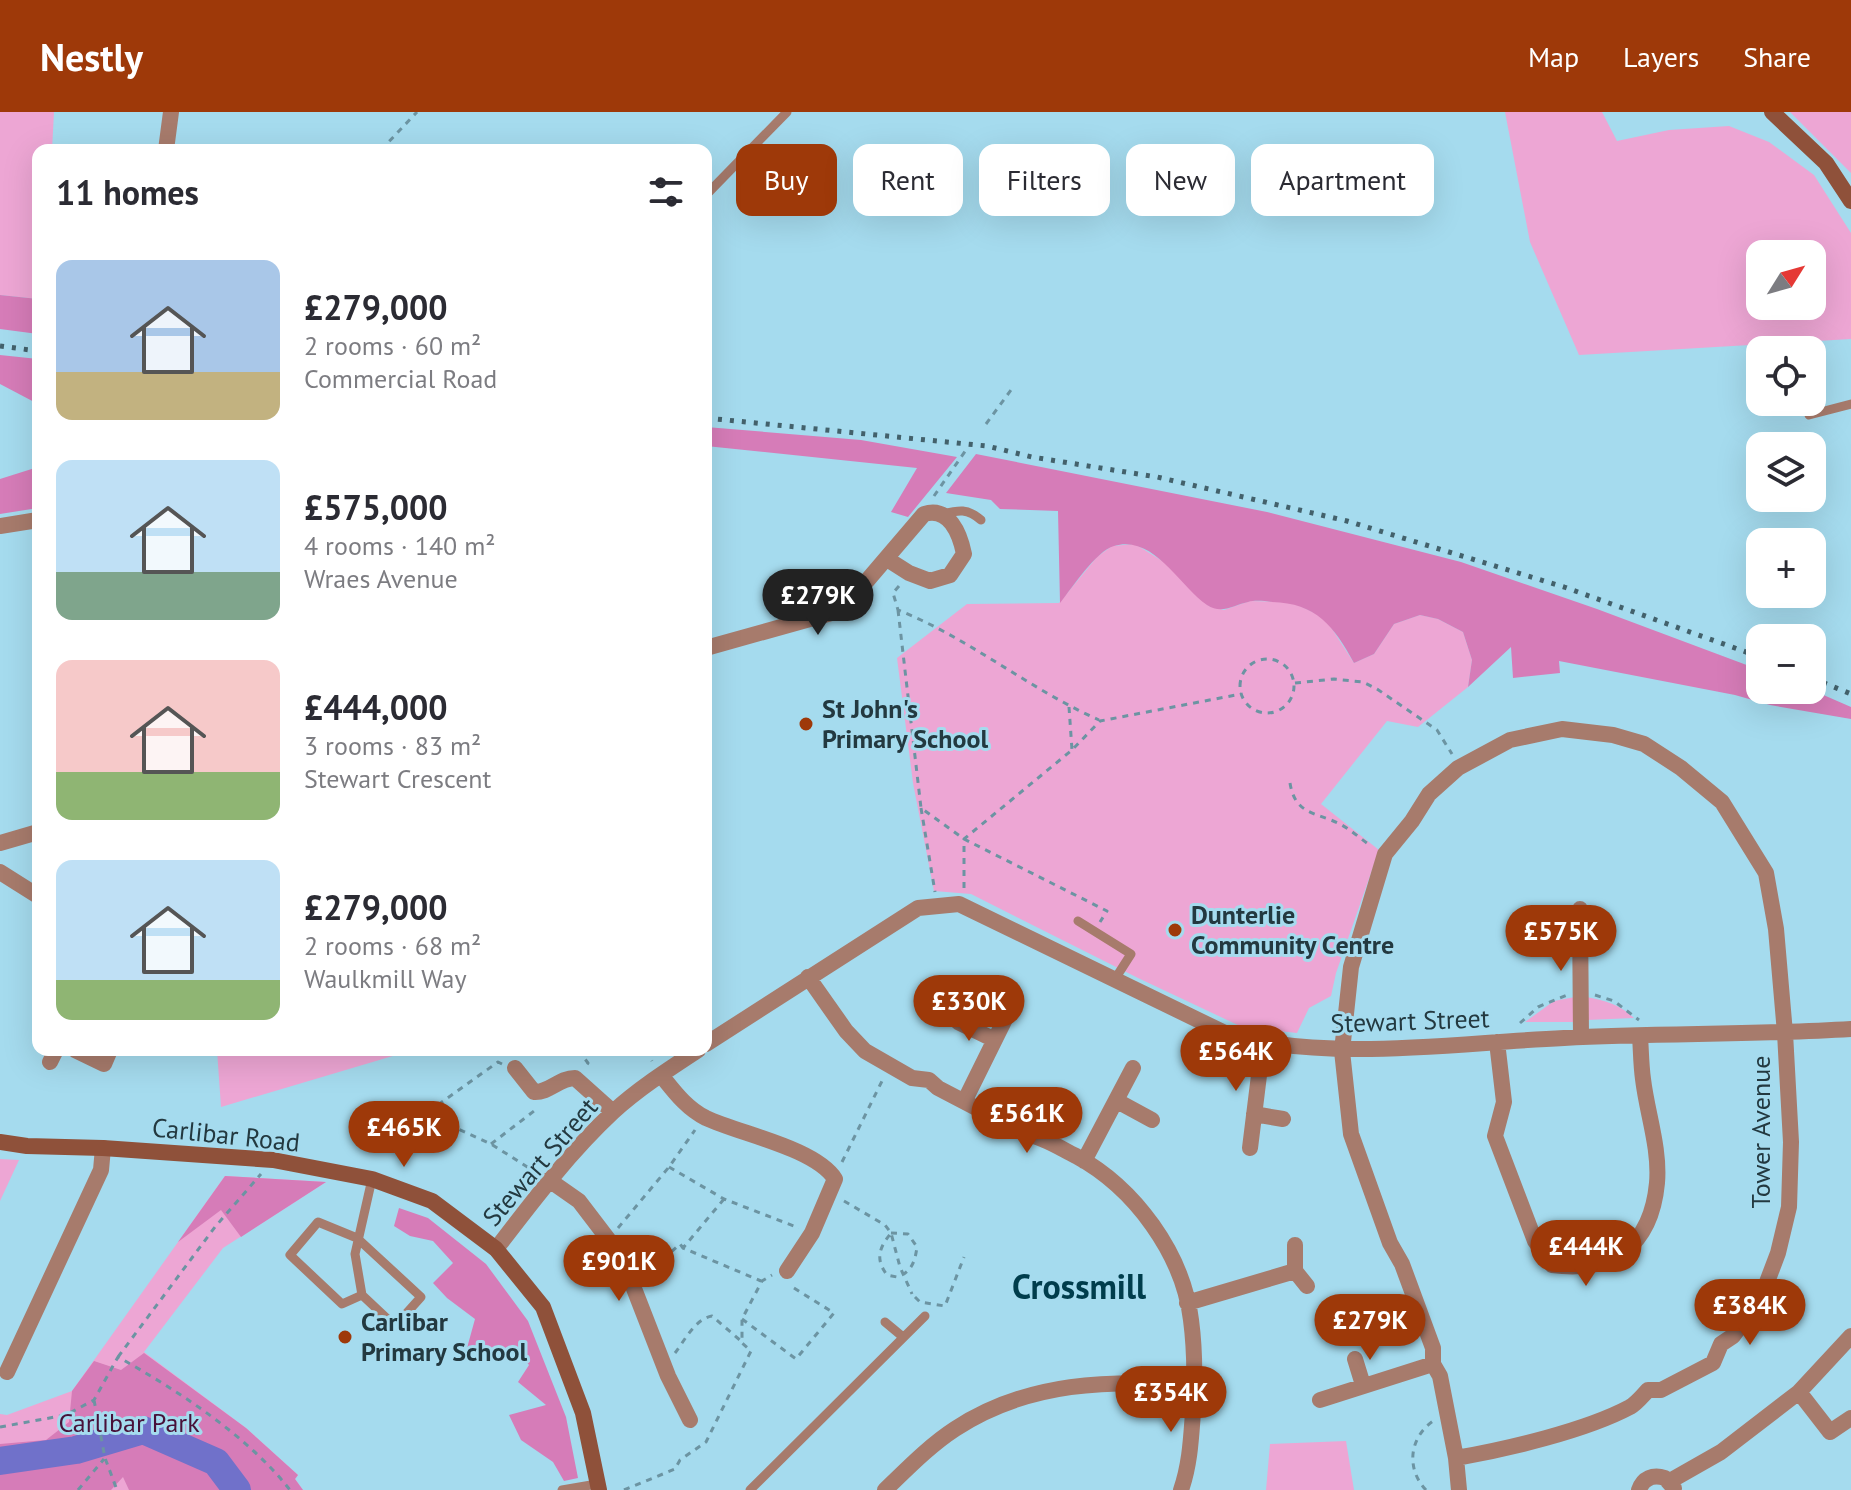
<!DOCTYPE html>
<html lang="en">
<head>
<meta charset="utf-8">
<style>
  :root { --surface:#fff; --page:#f7f7f7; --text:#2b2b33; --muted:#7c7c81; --accent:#9e3909 }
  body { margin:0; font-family:"PT Sans",sans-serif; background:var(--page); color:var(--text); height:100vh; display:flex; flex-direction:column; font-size:30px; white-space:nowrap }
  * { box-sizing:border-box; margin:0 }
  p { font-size:26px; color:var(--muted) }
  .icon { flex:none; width:44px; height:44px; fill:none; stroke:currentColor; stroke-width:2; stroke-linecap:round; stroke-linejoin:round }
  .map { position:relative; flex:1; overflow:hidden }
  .side { position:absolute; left:32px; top:32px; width:680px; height:912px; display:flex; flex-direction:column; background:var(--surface); border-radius:16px; box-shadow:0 8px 32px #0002 }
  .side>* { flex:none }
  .top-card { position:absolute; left:736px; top:32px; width:760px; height:72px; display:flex; gap:16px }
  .needle { width:52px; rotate:53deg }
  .buttons { position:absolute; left:1746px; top:128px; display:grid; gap:16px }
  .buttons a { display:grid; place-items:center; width:80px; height:80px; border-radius:16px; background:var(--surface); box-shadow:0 8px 32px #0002; font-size:40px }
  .price { position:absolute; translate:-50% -68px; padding:0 18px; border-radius:28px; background:var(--accent); color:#fff; font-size:26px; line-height:52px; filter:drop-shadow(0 2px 4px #0008) }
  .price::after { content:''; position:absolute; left:50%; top:48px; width:24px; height:18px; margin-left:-12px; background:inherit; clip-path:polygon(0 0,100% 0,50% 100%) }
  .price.current { background:#222; color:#fff }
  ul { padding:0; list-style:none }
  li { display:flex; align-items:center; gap:24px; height:200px; padding:0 24px }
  li span { display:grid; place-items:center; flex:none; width:224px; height:160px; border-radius:16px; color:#555 }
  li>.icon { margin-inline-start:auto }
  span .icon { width:96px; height:96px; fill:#fffc; stroke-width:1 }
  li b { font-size:34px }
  h2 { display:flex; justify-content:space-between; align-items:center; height:96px; padding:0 24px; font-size:34px }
  .chip { padding:0 28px; border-radius:16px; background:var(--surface); box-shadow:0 8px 32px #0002; font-size:28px; line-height:72px }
  .chip.current { background:var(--accent); color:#fff }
  header { display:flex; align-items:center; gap:48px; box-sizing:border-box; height:112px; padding:0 40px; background:var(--accent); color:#fff }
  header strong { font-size:38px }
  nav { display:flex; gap:44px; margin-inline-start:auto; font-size:28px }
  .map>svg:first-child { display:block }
</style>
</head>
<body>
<header>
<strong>Nestly</strong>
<nav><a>Map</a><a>Layers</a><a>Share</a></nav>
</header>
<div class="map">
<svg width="1851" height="1378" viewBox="0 0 1851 1378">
  <rect width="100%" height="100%" fill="#a5dbee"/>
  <!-- green -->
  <path fill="#eda6d4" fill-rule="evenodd" d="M0,0H54L52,38H38V187L0,183Z
    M1505,0H1602L1617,29L1669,18L1729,14L1769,30L1814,63L1851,121V227L1579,243L1530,130ZM1760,142H1812V194H1760Z
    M1790,0H1851V61Z
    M1135,432L1164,450L1209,494L1224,498L1250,489L1292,490L1325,506L1354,551L1374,542L1394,512L1420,503L1438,507L1463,520L1472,548L1468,575L1418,615L1387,609L1321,692L1379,738L1336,861L1331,884L1309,896L1297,921L1242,915L1138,866L971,782L934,779L913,671L897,546L967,492L1059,491L1097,445L1112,434Z
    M1575,885L1574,910H1525L1554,889Z
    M1586,885C1604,888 1621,893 1634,906L1587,908Z
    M217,938H413L221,995Z
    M0,1047L19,1048L0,1089Z
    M225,1064L326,1070L223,1136L144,1240L246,1316L298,1363L295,1367L303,1378H0V1302L7,1303L72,1279Z
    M1346,1329L1354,1378H1266L1270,1332Z"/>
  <!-- forest -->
  <path fill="#d67cb8" d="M0,183L38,187V222L0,217Z
    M0,243L38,247V292L0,272Z
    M706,315L861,328L957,345L908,405L891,400L917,356L706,334Z
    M976,342L1267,400L1461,450L1597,497L1760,558V578H1812L1851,595V607L1770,593L1735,583L1559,549L1560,561L1513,566L1511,535L1468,575L1472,548L1463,520L1438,507L1420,503L1394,512L1374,542L1354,551C1334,514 1316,491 1272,490C1264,489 1255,488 1248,490C1233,493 1222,503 1207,493C1179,474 1154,422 1114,434C1096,439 1072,476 1060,491L1058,399L1000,397L991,388L946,381Z
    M38,355V396L0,402V367Z
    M225,1064L326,1070L241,1125L221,1098L178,1130Z
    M399,1096L428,1106L486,1152L528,1209L566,1305L578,1366L564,1369L553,1350L521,1328L509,1303L546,1293L518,1270L529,1253L517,1238L467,1236L475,1207L447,1186L433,1171L453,1151L433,1129L410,1124L394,1114Z
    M144,1241L246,1316L298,1363L295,1367L303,1378H129L123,1365L111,1378H0V1332L46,1328L69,1310L72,1279L94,1249L121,1258Z"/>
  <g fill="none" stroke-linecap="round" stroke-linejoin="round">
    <!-- river -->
    <path stroke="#7071ca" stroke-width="28" d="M0,1349L76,1338L143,1318L216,1350L237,1378"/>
    <!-- path -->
    <path stroke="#6c94a2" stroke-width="3" stroke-dasharray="6 6" stroke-linecap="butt" d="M381,38L417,0
      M986,312L1011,278
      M934,384L966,338
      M899,474L893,481L898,498C969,526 1029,577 1099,608
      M898,498L921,696L964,727L1107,799L1100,810
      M1240 574a27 27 0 1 1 54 0a27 27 0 1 1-54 0Z
      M1295,571L1334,567L1363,570L1377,577L1437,618L1452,642
      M1069,595L1072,638
      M1290,671C1295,703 1316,700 1340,712C1351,718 1361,727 1371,734
      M921,696L935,780
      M964,776V727L1072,638L1100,609L1241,582
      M1595,883L1614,889L1639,908
      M1520,911L1538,895L1567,883
      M578,938L588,951L586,954
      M646,938L652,949
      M434,942L445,938
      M502,952L498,950L425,1002L491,1032L537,1061
      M491,1032L538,996
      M842,1050L883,967
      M669,1055L724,1087L799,1116
      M724,1087L683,1136L761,1169
      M844,1089L885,1113L891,1121L900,1155L912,1182
      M618,1116L669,1055L695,1018
      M891,1121L908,1122L917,1135C915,1149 912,1160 897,1165L887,1163C875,1147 879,1136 891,1121Z
      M645,1164L680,1132L683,1136
      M915,1185L920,1190L945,1194L964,1145
      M742,1207L796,1247L834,1201L789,1173
      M675,1241C685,1228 695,1207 712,1204L741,1229
      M118,1245L215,1115L261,1062
      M94,1288L105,1346L117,1378
      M0,1315L66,1303L94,1288L118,1245C177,1278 248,1324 290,1378
      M78,1378L104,1347
      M624,1378L675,1357L680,1348L706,1330L751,1239L742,1231V1207L762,1169L772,1163
      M1426,1378C1406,1357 1409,1326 1433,1309"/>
    <!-- lane -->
    <path stroke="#a77b6c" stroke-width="9" d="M706,83L787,0
      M1809,303L1851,292
      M942,402C959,398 967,396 981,408
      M1078,809L1131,842L1115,867
      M362,1183L342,1192L290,1143L318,1110L357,1126L421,1185L395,1214L362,1183L355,1142L372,1067
      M885,1210L903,1225
      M562,1378L597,1372
      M750,1378L925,1204"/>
    <!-- street -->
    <path stroke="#a77b6c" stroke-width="16" d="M166,38L171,0
      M0,414L38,408
      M706,536L842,498L924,402C949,394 960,422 964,442L950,463L930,469L909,461L887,447
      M0,731L38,720
      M0,760L38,784
      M1580,797L1581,925
      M808,865L846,919L865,939L912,966L929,968L938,976L1026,1022C1044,1025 1060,1036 1076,1044C1135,1076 1183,1142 1191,1208C1195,1238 1195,1269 1193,1300C1191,1327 1190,1352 1181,1378
      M958,910L993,927
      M1497,930L1504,990L1495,1024L1535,1129L1552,1153C1613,1161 1651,1134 1657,1071C1660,1036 1647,1001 1643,967C1641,953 1641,938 1640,924
      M706,932L918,796L959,792L1231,924C1342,949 1452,931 1564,926C1660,921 1755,923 1851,917
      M75,938L104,952L110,938
      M50,950L56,938
      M515,956L534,980C549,981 559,966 575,966L613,1000
      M661,963C674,979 686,996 706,1006C740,1022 815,1036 835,1067L812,1121L787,1159
      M965,988L1011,895
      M1117,989L1152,1008
      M1254,1002L1283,1007
      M1250,1036L1263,931
      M1084,1049L1133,956
      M549,1068L579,1089L608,1127L633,1174L668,1264L690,1308
      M1295,1133V1159L1307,1174
      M496,1137C532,1090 569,1041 613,1000C638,977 669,957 698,938
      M1187,1191L1295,1159
      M1355,1247L1363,1273
      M7,1260L101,1058L103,1036
      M1799,1280L1830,1320L1851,1306
      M1320,1288L1433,1252
      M1456,1346C1507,1337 1585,1319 1630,1295C1637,1291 1643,1283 1648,1278H1661L1713,1251L1721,1232L1733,1224L1761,1186L1778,1141L1789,1095L1791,1030L1785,921L1776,817L1766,761L1722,690L1681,656L1644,632L1613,623L1562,617L1510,628L1458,656L1429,682L1412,709L1385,742L1351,855L1342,939L1351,1022L1390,1131L1402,1152L1433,1236V1252L1440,1264L1456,1346L1459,1378
      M1670,1369L1721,1340L1799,1280L1851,1224
      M885,1378C907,1357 929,1334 955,1317C1028,1269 1110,1268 1194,1273
      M1639,1378C1643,1366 1653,1362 1665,1366L1674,1376"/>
    <!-- secondary -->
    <path stroke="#8f513a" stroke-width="16" d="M1772,0L1826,51L1851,89
      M0,1030L27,1034L103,1036L273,1048L372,1067L432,1089L496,1137L543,1195L583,1301L599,1378"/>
    <!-- rail -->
    <path stroke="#43616b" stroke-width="5" stroke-dasharray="4 8" stroke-linecap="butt" d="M0,234L38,239
      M706,306L987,334L1032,345L1157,365L1347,409L1564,475L1760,545
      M1812,566L1851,582"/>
  </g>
  <!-- markers -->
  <g fill="#9e3909" stroke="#a5dbee" stroke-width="3">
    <circle cx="806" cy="612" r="8"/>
    <circle cx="1175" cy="818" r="8"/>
    <circle cx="345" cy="1225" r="8"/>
  </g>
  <g text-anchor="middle" stroke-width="6" stroke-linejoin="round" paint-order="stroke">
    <!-- poi labels -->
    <g font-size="26" font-weight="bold" fill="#233940" stroke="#a5dbee" text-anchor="start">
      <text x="822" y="606">St John's<tspan x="822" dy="30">Primary School</tspan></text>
      <text x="1191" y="812">Dunterlie<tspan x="1191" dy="30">Community Centre</tspan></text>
      <text x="361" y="1219">Carlibar<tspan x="361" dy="30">Primary School</tspan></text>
    </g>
    <!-- street labels -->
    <g font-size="26" fill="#233940" stroke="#a5dbee">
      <text transform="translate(1410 909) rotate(-2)" y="9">Stewart Street</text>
      <text transform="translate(1761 1020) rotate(-90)" y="9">Tower Avenue</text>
      <text transform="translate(226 1023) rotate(6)" y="9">Carlibar Road</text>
      <text transform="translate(540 1050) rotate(-49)" y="9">Stewart Street</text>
    </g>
    <!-- park labels -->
    <g font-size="26" fill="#481139" stroke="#a5dbee">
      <text x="129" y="1320">Carlibar Park</text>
    </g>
    <!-- district labels -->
    <g font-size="34" font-weight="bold" fill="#003d4c" stroke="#a5dbee">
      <text x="1079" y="1187">Crossmill</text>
    </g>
  </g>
</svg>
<div class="buttons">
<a><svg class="needle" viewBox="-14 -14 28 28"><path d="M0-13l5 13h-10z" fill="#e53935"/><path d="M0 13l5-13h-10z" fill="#7c7c81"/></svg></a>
<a><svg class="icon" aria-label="locate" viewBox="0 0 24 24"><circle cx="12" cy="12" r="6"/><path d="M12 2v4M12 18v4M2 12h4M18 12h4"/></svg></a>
<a><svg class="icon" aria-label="layers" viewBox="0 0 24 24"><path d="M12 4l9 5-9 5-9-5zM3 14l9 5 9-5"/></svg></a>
<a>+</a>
<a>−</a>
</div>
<b class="price current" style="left:818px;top:525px">£279K</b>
<b class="price" style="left:1561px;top:861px">£575K</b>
<b class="price" style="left:969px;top:931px">£330K</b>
<b class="price" style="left:1236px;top:981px">£564K</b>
<b class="price" style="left:1027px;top:1043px">£561K</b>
<b class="price" style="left:404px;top:1057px">£465K</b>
<b class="price" style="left:1586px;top:1176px">£444K</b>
<b class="price" style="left:619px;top:1191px">£901K</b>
<b class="price" style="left:1750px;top:1235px">£384K</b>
<b class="price" style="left:1370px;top:1250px">£279K</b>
<b class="price" style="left:1171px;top:1322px">£354K</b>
<div class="top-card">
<a class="chip current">Buy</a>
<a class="chip">Rent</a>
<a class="chip">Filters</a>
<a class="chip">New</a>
<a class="chip">Apartment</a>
</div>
<section class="side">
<h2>11 homes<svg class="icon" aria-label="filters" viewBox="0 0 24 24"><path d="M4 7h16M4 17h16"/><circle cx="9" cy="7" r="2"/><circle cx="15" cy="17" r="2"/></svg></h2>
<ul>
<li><span style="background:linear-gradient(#a9c7e8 70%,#c2b280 0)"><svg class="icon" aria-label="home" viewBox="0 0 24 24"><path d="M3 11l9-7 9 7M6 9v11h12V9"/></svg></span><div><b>£279,000</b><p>2 rooms · 60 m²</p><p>Commercial Road</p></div></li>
<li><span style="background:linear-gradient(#bfe0f5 70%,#7fa58c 0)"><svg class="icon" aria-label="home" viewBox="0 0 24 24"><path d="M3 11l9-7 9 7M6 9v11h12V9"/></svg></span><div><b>£575,000</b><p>4 rooms · 140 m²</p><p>Wraes Avenue</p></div></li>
<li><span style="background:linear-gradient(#f6c9c9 70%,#8fb573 0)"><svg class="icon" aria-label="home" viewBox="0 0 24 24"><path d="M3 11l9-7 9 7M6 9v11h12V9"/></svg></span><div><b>£444,000</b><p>3 rooms · 83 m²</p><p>Stewart Crescent</p></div></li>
<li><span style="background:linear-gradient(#bfe0f5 75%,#8fb573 0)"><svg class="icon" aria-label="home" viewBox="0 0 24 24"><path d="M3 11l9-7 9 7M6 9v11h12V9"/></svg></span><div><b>£279,000</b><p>2 rooms · 68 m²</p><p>Waulkmill Way</p></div></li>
</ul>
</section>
</div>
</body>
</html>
